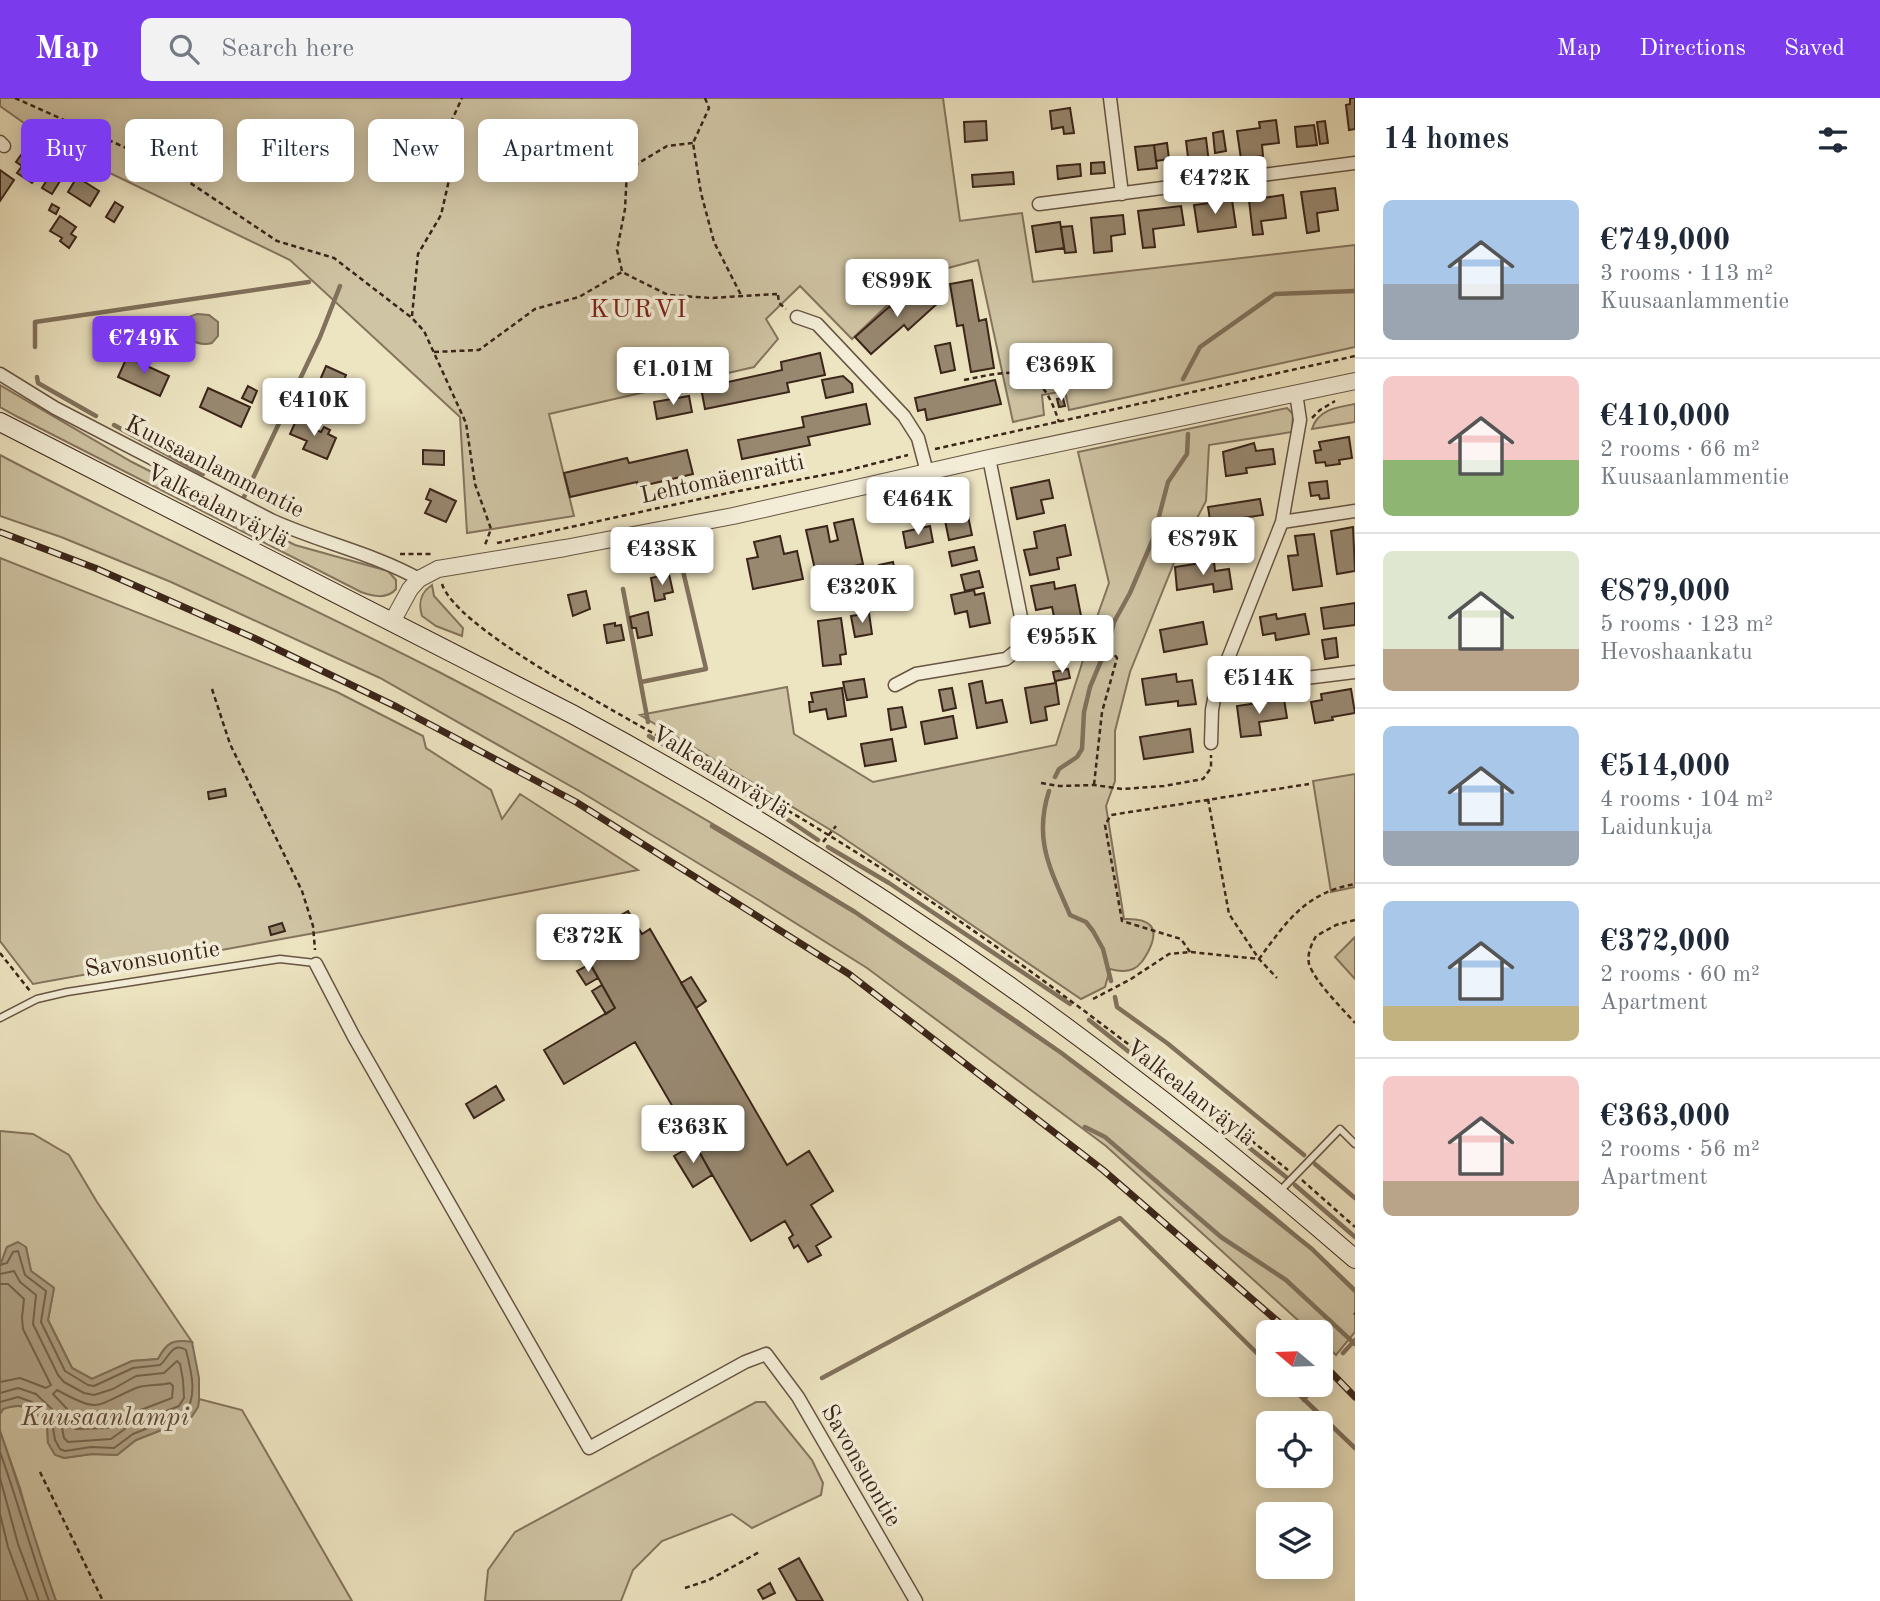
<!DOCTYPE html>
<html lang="en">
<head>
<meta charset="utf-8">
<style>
  :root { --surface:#fff; --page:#f2f2f3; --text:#1f2937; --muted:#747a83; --line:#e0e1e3; --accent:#7c3aed }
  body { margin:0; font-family:"Old Standard TT",serif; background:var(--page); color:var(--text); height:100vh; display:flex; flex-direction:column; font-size:26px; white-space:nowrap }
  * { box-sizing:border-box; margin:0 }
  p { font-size:23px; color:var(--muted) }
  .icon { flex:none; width:38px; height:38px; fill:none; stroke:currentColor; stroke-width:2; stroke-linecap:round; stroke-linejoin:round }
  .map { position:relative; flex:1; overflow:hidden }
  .details { display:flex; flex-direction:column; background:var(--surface); width:525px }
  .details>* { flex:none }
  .guide { position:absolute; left:21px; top:21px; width:665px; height:63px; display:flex; gap:14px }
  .needle { width:46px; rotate:289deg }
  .fabs { position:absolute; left:1256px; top:1222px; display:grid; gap:14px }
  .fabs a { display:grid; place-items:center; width:77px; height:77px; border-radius:10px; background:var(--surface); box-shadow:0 4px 18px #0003; font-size:35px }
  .price { position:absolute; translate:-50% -60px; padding:0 16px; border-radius:7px; background:#fff; color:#222; font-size:23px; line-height:46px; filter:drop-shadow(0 2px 4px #0008) }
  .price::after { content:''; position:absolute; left:50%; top:42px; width:21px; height:16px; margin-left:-10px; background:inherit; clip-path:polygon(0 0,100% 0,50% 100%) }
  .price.selected { background:var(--accent); color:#fff }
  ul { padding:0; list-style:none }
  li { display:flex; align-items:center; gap:21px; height:175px; padding:0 28px }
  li+li { border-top:2px solid var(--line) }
  li span { display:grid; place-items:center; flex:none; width:196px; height:140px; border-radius:10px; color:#555 }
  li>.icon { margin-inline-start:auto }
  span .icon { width:84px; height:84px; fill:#fffc; stroke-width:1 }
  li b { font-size:30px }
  h2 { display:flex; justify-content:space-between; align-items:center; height:84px; padding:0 28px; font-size:30px }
  .pill { padding:0 24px; border-radius:10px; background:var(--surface); box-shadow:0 4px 18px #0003; font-size:24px; line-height:63px }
  .pill.selected { background:var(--accent); color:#fff }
  header { display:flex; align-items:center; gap:42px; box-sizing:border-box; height:98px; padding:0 35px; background:var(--accent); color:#fff }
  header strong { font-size:33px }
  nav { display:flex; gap:38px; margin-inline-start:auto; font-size:24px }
  .search { width:490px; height:63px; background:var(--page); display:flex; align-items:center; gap:18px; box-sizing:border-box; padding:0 24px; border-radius:10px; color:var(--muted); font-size:26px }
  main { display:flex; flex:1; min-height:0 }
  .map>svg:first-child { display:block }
</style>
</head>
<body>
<header>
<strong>Map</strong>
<div class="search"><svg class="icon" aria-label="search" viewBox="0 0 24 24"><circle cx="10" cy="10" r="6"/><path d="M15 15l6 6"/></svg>Search here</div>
<nav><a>Map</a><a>Directions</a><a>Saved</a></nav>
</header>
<main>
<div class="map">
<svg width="1355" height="1503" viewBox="0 0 1355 1503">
  <rect width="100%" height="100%" fill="#ede4c1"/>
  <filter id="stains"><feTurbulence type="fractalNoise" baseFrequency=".00286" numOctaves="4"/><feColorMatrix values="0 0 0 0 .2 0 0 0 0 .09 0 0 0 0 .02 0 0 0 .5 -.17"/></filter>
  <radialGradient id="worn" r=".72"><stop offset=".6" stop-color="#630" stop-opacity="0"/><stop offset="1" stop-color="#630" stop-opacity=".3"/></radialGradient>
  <!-- green -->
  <path fill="#cfc4a4" stroke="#85745e" stroke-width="2" d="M0,0H943L960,123L1022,115L1033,184L1355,147V249L1069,312L1065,293L1042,297L1044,317L1013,324L978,162L918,178L852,241L800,188L766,221L778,241L754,269L549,316L574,418L467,435L460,319L290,162L62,52L0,8Z
    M0,287L132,364L295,447L388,473L396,482V491C387,502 372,498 361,494L18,319L0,309Z
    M1355,306V324L1312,331C1318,311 1338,309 1355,306Z
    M1287,310L1293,316L1292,334L1209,347L1206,403L1176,460L1130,574L1115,633V683L1106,708L1124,821C1150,820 1161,829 1148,854C1144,861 1140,868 1133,871C1126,874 1117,873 1110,871L1105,889L1081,901L839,737L640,617L787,589L794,636L873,684L1056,647L1085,556L1041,562L1039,544L1092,533L1109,485L1078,354Z
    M0,357C144,433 294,500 439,574C674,696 902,834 1113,992C1197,1055 1280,1118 1355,1191V1234L1336,1257L1321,1243V1234H1311L1106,1048L867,870L762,804L581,694L380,580L171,484L61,439L0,418Z
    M0,460L337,594L423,638L426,650L491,692L502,721L520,696L638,772L326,833L33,886L0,843Z
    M432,487L434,498L463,530L462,538L436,528L422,518C418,505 420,495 432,487Z
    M1355,676V789L1331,794L1313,683Z
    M1355,839V881L1335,859Z
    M0,1033L33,1036L69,1057L97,1104L192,1244C173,1242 167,1244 158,1261L132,1263L92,1281L72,1270L48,1222L54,1190L31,1173L26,1149H7L0,1168Z
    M199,1301L242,1312L352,1503H56L34,1441L20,1390L0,1333V1316L3,1311C26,1303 30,1312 47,1327L48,1345L64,1360L92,1356L117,1357L136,1342L190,1321L198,1309Z
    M756,1304H765L812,1362L823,1385L821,1397L752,1430L732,1416L662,1443L633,1472L621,1503H485L488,1472L515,1434Z"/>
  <!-- water -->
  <path fill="#b0a388" stroke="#81715c" stroke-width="2" d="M197,216L209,217L218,224V238L212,245C202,248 190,244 184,235L186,220Z
    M18,1144L26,1149L31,1173L54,1190L48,1222L72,1270L92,1281L132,1263L158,1261C167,1244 173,1241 192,1244L199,1280V1301L198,1309L190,1321L136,1342L117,1357L92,1356L64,1360L55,1357L48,1345L47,1327C30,1312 27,1303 3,1311L0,1316V1168L7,1149Z
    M0,1333C20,1390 36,1447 56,1503H0Z"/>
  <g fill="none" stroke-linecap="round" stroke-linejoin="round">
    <!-- shore -->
    <path stroke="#766450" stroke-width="2" d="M0,1167L7,1165L13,1154L18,1153L25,1177L46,1193L41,1224L65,1273L88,1287L94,1288L133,1270L160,1267C169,1260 172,1243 186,1252C191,1273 198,1297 185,1315L133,1336L114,1350L91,1349L65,1353L60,1351L55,1342L52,1324L32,1304L18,1299L0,1304
      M0,1176L14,1173L20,1184L36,1197L33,1226L58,1277L64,1284L84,1295L94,1297L113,1291L136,1278L164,1275L177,1263L180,1266L183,1282L184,1300L179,1308L129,1328L111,1341L68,1344L64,1340L60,1319L36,1296L18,1290L0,1295
      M0,1186H8L24,1201L22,1220L23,1231L51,1287L46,1290L20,1280L0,1284
      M170,1285L173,1288L172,1300L125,1318L108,1330L75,1331L69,1313L53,1296L57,1292C101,1316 94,1308 136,1290C146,1286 159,1288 170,1285Z
      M0,1354C18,1403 31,1454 49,1503
      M0,1380L18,1446L39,1503
      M0,1416L8,1449L28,1503"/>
    <!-- stream -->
    <path stroke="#81715c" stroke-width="4.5" d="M35,249V224L309,184
      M37,279L38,285L96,318
      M1183,281L1200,249L1275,196L1355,193
      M114,327L203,376
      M244,399L320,239L340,188
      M623,491L648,624
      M641,584L706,571L683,473
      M649,638L781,717L818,742
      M1055,679L1059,671L1077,659L1082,651L1084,614L1090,589L1109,544L1114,524L1130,495L1153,441L1168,384L1187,356L1188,336
      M1049,693C1033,743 1051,772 1070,817L1086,824L1093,833L1103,851L1111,883
      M712,728L855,814L1060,954L1163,1032L1312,1151L1355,1193
      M828,749L889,785L1070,906
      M1115,899L1117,909L1167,945L1304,1057
      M1089,922L1286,1079
      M1085,1029L1105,1039L1221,1139L1286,1182L1355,1246
      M1315,1066L1355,1100
      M1295,1087L1355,1139
      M1343,1255L1355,1242
      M822,1280L1120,1120L1269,1267
      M1288,1286L1355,1350
      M1304,1302L1314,1286"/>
  </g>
  <!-- building -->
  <path fill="#988870" stroke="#3b2519" stroke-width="2" d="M1350,0H1355V31L1349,32L1346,7L1350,6Z
    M1070,10L1074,35L1064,36L1063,29L1052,31L1050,13Z
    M1276,22L1279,45L1262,47L1263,58L1241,61L1237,33L1260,30L1259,24Z
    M986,23L987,42L965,44L964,24Z
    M1325,23L1328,45L1320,46L1317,24Z
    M1314,27L1317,47L1297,49L1295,29Z
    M1223,33L1226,53L1215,55L1213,35Z
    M1206,40L1209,65L1189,67L1186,43Z
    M1167,45L1169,61L1156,63L1154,47Z
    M28,47L45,58L35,73L39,76L32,85L17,75L22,68L16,64Z
    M1154,47L1157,70L1138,72L1135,49Z
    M1104,64L1105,75L1091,76V65Z
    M1080,66L1081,78L1058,81L1057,68Z
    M0,72L14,82L0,103Z
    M1013,74L1014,86L973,89L972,77Z
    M50,77L60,83L52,96L42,90Z
    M77,79L99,93L90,108L68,94Z
    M1335,90L1338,112L1317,115L1319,133L1307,135L1301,94Z
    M1283,97L1286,120L1261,123L1263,136L1253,137L1249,102Z
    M1232,102L1236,129L1198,134L1194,107Z
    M115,104L123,109L114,124L106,119Z
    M52,106L59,110L56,116L49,112Z
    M1181,108L1184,127L1153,131L1155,149L1143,150L1138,113Z
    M1123,117L1125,136L1111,138L1112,153L1094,155L1091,120Z
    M60,118L76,129L71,136L76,139L69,150L60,143L62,140L50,133Z
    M1060,124L1064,150L1036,154L1032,128Z
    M1072,128L1076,154L1065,155L1061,129Z
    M972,182L979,223L986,221L994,270L971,274L963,227L957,228L950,186Z
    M923,187L939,204L908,232L904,227L871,256L855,239L890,208L894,213Z
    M135,244L144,248L139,259L130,255Z
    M950,245L955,272L941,275L935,248Z
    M820,255L825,277L787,285L789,294L705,311L701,290L782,272L781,264Z
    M127,259L169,278L160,298L118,279Z
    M326,268L346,277L340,291L320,282Z
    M843,278L852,286L853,294L826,300L822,282Z
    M995,282L1001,306L927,322L925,311L918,313L915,300Z
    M248,288L257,293L252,305L242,300Z
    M208,290L250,309L241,329L200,309Z
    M689,298L692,314L657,321L654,304Z
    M1063,300L1065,308L1059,309L1057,301Z
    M866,306L870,326L808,339L810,347L742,361L738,342L804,329L802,319Z
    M298,318L316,326L314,331L321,334L324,329L330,332L328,336L336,340L327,361L303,351L307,343L290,336Z
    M1349,339L1352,360L1339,362L1340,366L1326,368L1325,364L1316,365L1314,353L1321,352L1319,344Z
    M1254,345L1256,353L1273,351L1275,366L1246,370L1247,375L1226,378L1223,354Z
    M423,352L444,353V367L423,366Z
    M687,352L693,376L638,389L637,384L570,399L564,375L627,360L629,365Z
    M1049,382L1053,400L1041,402L1044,415L1017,421L1011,390Z
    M1327,383L1329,400L1320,401L1319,397L1311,398L1309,385Z
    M430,391L456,403L446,424L425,415L431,403L426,401Z
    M964,399L972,437L949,442L941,403Z
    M1260,401L1263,417L1242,420L1244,428L1204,434L1202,424L1210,422L1208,409Z
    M853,421L863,466L816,476L806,432L827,428L830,444L838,442L834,425Z
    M1065,427L1071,457L1057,460L1059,471L1030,477L1024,452L1037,450L1034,434Z
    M930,428L933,444L906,450L903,434Z
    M1353,429L1355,473L1337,476L1331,433Z
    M1314,436L1322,488L1293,492L1288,458L1298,457L1295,438Z
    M780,438L784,456L797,453L803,481L753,491L747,461L758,459L754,444Z
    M974,449L977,462L952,468L949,454Z
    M1214,463L1215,473L1229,471L1232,491L1214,494L1213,486L1177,492L1175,469Z
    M893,464L898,488L885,491L879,467Z
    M979,473L983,489L965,493L961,477Z
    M669,476L673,494L664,496L665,501L655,503L651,480Z
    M1054,484L1055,491L1075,487L1083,528L1057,533L1052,509L1036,512L1031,488Z
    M974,492L975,497L984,495L990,525L970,529L967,513L955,516L951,497Z
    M586,493L590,511L573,518L568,497Z
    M1355,505V527L1324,531L1321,510Z
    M648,514L652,537L638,540L636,530H632L630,519Z
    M869,515L872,536L855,539L851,518Z
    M1276,516L1277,521L1305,516L1309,536L1276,542L1275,535L1263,537L1260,519Z
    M841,520L846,556L840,557L841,566L823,568L818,523Z
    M1203,524L1207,546L1164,554L1160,532Z
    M615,525V528L621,527L624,542L607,545L604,527Z
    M1336,540L1338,559L1325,561L1322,542Z
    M1068,571L1070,580L1055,583L1053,574Z
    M1176,576L1177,584L1192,582L1196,606L1178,608V603L1146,607L1142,581Z
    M864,581L867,599L847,602L843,584Z
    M982,583L986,605L1002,602L1007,624L977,630L969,586Z
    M1056,585L1059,606L1045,609L1047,622L1031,625L1025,590Z
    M842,590L846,618L828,621L826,611L810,614L809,604H813L811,595Z
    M952,590L956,610L943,613L939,592Z
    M1351,591L1355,615L1332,619L1333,622L1315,625L1311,604L1322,602L1321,596Z
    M1284,601L1287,620L1259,624L1261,637L1241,639L1237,608Z
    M902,609L906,629L891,632L888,611Z
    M953,618L957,640L925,646L921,624Z
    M1190,631L1193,654L1144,661L1140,639Z
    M892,641L896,663L865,668L861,646Z
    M225,691L226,698L209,701L208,694Z
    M628,813L642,836L650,831L787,1067L809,1053L833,1093L811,1107L831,1139L816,1148L821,1157L808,1164L798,1147L794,1150L789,1140L793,1137L785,1123L751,1143L635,944L564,986L544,952L615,910L577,842Z
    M282,825L285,833L271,837L269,829Z
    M590,866L598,880L586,887L577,873Z
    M691,879L706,903L696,910L681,885Z
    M602,887L615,910L606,916L592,893Z
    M496,988L504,1002L474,1020L466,1006Z
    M695,1046L712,1077L693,1089L674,1058Z
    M799,1460L823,1503H797L779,1471Z
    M770,1485L775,1495L763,1501L758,1492Z"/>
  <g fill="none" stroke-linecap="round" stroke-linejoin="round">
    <!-- service casing -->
    <g stroke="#685543" stroke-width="9">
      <path id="service" d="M0,920L37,901L67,894L280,861L315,865
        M1280,1093L1340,1031L1355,1046"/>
    </g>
    <!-- minor casing -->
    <g stroke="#685543" stroke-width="15">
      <path id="minor" d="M1110,0L1122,96
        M0,44L4,48
        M1039,106L1355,65
        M797,219L817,226L904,318L918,340L927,374
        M0,276L55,310L271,422C319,444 372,455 419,481
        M1282,424L1355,413
        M895,587L916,576L1006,561L1021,549L1023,529L989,360
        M1216,591L1355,574
        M1211,645L1212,612L1216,591L1282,424L1300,322L1296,295
        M316,866L354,939L589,1350L745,1264L766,1256L798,1299L916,1503"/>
    </g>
    <!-- tertiary casing -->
    <g stroke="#685543" stroke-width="18">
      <path id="tertiary" d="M392,524L410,491L419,481L438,471L565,450L733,418L989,360L1355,283"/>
    </g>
    <!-- secondary casing -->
    <g stroke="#3b2519" stroke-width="20">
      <path id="secondary" d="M0,324L572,616C852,766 1115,952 1355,1161"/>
    </g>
    <!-- path -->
    <path stroke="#3b2519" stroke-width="2.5" stroke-dasharray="5 3.5" stroke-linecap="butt" d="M15,0L162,66L277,143L334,160L412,220L424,233L466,325L475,386L491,431L485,447
      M705,0L709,10L693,45L701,95L714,144L741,197
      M622,173L617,152L625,111L627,72L667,48L693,45
      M778,197L779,205L786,211
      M412,218L418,156L441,117L449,82L441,46L462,0
      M434,254L479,252L535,211L579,199L622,174L668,197L711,200L777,196
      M964,282C1017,271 1040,265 1059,324
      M1312,320L1320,312L1335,303
      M935,351L1355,258
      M497,445L728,395L845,373L908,357
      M400,456H432
      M442,486C456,528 592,600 633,624C724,675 815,726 902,784C1036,873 1163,971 1288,1072
      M1034,552C1062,554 1096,531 1117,560L1102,614L1094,687
      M212,591L230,646L302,793L313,828L315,852
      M1041,685L1059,688L1094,687L1122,691L1164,688L1203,681L1211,670V657
      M1208,701L1229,816L1259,861L1277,880
      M823,744L836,728
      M1355,822L1336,827L1316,838C1311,847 1307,856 1309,866C1315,884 1342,910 1355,925
      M1190,854L1181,841L1122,823L1105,727L1111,717L1309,686
      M0,855L30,893
      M1093,901L1131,881L1169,856L1190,854L1259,861C1287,823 1305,795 1355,786
      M1302,1082L1355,1129
      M1354,1215L1355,1216
      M40,1374L103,1503
      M685,1490L709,1482L761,1453"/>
    <!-- service -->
    <use href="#service" stroke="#f3edd7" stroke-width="6"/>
    <!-- minor -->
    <use href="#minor" stroke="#f3edd7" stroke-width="12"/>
    <!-- tertiary -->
    <use href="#tertiary" stroke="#f3edd7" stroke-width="16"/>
    <!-- secondary -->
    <use href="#secondary" stroke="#f3edd7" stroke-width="18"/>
    <!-- rail casing -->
    <g stroke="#3b2519" stroke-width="7">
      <path id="rail" d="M0,434L95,470L254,540L397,609L576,704L849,876L1103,1072L1290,1234
        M1321,1264L1355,1299"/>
    </g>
    <!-- rail -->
    <use href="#rail" stroke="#f3edd7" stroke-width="4.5" stroke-dasharray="13" stroke-linecap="butt"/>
  </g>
  <g text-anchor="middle" stroke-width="7" stroke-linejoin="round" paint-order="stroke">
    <!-- street labels -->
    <g font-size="24" fill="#3b2519" stroke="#f3edd7">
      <text transform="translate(215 368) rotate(27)" y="8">Kuusaanlammentie</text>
      <text transform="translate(722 380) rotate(-12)" y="8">Lehtomäenraitti</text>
      <text transform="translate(218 407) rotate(27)" y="8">Valkealanväylä</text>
      <text transform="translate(721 673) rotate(31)" y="8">Valkealanväylä</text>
      <text transform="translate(152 860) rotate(-9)" y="8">Savonsuontie</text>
      <text transform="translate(1191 994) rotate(38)" y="8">Valkealanväylä</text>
      <text transform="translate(862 1367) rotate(60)" y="8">Savonsuontie</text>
    </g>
    <!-- neighbourhood labels -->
    <g font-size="26" letter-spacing="2" fill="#7a1f14" stroke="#f3edd7">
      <text x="639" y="219">KURVI</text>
    </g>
    <!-- water labels -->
    <g font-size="26" font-style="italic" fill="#5e4b3a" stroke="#f3edd7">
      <text x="105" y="1327">Kuusaanlampi</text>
    </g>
  </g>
  <rect width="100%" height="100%" filter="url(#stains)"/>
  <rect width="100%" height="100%" fill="url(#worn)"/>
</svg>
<div class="fabs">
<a><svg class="needle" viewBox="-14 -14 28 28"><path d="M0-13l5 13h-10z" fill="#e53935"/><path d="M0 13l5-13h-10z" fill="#747a83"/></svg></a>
<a><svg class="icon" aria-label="locate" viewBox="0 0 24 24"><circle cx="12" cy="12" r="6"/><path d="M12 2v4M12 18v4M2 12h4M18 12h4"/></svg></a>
<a><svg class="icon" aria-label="layers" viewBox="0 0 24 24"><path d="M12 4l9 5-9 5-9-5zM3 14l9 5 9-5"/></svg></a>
</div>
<b class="price" style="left:1215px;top:118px">€472K</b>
<b class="price" style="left:897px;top:221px">€899K</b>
<b class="price selected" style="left:144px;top:278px">€749K</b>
<b class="price" style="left:1061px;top:305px">€369K</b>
<b class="price" style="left:673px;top:309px">€1.01M</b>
<b class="price" style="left:314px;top:340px">€410K</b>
<b class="price" style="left:918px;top:439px">€464K</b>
<b class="price" style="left:1203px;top:479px">€879K</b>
<b class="price" style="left:662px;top:489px">€438K</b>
<b class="price" style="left:862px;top:527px">€320K</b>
<b class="price" style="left:1062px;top:577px">€955K</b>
<b class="price" style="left:1259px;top:618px">€514K</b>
<b class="price" style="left:588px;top:876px">€372K</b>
<b class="price" style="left:693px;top:1067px">€363K</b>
<div class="guide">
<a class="pill selected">Buy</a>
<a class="pill">Rent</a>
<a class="pill">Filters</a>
<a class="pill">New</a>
<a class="pill">Apartment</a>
</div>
</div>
<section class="details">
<h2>14 homes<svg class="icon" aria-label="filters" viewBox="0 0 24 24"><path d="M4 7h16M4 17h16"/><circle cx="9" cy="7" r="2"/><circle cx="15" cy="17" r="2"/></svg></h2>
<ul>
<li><span style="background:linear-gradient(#a9c7e8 60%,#9aa5b1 0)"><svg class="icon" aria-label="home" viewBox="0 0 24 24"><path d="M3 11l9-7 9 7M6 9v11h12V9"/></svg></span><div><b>€749,000</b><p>3 rooms · 113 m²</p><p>Kuusaanlammentie</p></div></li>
<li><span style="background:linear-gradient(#f6c9c9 60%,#8fb573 0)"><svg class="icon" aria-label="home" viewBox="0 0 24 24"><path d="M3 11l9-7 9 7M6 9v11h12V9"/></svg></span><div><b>€410,000</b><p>2 rooms · 66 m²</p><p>Kuusaanlammentie</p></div></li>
<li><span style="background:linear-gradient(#dfe7d0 70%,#b9a48a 0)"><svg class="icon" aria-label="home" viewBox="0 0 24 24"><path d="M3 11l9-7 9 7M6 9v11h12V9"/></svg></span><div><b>€879,000</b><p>5 rooms · 123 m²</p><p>Hevoshaankatu</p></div></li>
<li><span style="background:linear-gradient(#a9c7e8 75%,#9aa5b1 0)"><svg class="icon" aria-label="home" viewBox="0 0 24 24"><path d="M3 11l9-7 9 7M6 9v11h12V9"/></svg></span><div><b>€514,000</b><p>4 rooms · 104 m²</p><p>Laidunkuja</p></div></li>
<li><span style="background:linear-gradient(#a9c7e8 75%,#c2b280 0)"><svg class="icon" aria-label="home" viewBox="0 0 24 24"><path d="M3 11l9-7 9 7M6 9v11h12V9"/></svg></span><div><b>€372,000</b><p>2 rooms · 60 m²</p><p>Apartment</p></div></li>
<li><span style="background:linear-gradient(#f6c9c9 75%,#b9a48a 0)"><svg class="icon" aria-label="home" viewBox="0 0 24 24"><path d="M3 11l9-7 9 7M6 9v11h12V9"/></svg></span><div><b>€363,000</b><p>2 rooms · 56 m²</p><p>Apartment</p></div></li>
</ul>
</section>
</main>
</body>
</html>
